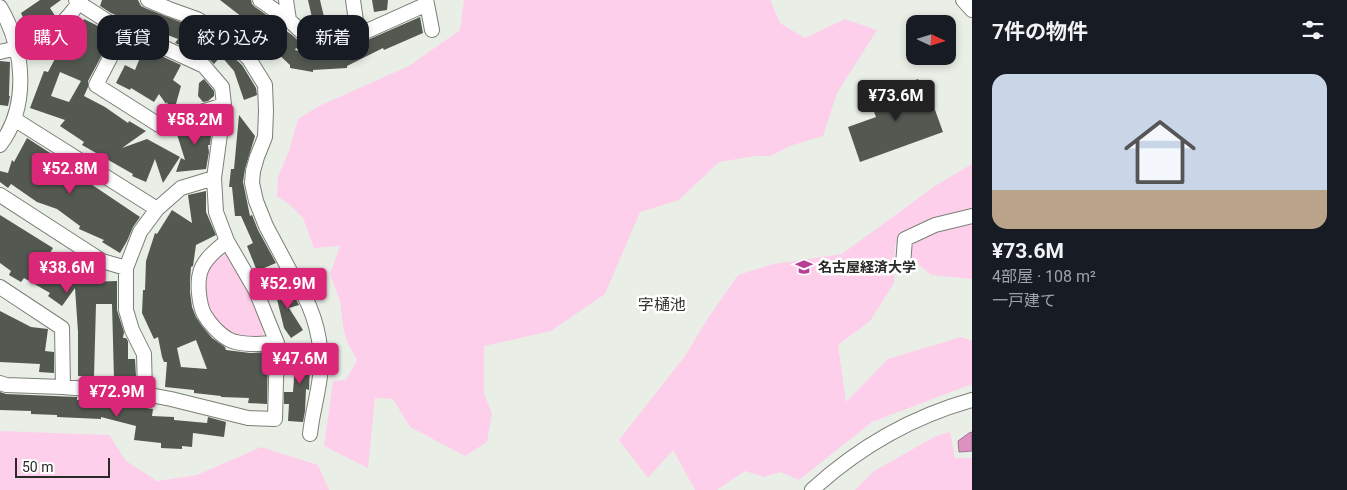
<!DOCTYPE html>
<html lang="ja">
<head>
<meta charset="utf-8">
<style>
  :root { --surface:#171b24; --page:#242831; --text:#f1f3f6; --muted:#9ea1a6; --line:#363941; --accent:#db2777 }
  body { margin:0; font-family:Roboto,"Noto Sans JP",sans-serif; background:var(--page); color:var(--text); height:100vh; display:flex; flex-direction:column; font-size:19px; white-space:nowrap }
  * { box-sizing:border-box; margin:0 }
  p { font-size:16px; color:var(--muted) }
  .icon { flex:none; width:28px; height:28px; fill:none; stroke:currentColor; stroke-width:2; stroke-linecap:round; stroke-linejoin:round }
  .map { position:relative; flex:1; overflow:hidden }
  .drawer { display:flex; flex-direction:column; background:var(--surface); width:375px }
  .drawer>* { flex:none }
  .guide { position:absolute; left:15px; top:15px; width:475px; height:45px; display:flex; gap:10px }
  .needle { width:32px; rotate:94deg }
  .controls { position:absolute; left:906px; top:15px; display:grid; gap:10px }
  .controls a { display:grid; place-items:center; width:50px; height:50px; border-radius:10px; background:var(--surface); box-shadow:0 2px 8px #0003; font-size:25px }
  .scale { position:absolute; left:15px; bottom:12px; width:95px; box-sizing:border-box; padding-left:5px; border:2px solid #282b27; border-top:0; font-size:14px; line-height:18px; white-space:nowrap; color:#282b27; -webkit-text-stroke:4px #fff; paint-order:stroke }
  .price { position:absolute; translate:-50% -42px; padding:0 11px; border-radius:5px; background:var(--accent); color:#fff; font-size:16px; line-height:32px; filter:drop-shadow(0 1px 2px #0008) }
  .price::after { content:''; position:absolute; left:50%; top:30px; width:15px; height:11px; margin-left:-8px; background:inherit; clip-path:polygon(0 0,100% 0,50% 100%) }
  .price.current { background:#222; color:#fff }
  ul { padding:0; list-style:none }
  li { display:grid; align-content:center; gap:10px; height:265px; padding:0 20px }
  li+li { border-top:1px solid var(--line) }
  li span { display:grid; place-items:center; height:155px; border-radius:15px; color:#555 }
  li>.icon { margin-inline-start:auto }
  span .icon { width:90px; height:90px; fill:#fffc; stroke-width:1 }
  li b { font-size:21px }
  h2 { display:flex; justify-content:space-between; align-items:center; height:60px; padding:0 20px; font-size:21px }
  .pill { padding:0 18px; border-radius:15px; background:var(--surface); box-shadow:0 2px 8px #0003; font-size:18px; line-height:45px }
  .pill.current { background:var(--accent); color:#fff }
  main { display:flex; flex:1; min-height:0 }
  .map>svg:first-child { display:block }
</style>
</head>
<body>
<main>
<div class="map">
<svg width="972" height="490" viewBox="0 0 972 490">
  <rect width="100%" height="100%" fill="#e9efe6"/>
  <!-- green -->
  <path fill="#fecfeb" d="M464,0H770L780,23L805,38L845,19L877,30L837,93L823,136L793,145L770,156H756L719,162L679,200L640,212L605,294L551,331L484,346V394L492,413L487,442L465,456L410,427L393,399L375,398L368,468L324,446L333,381L346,380L357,360L347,342L343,326L340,301L330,274L340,246L314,248L303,218L290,205L277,196L278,177L289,151L298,119L319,106L409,66L460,30Z
    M972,164V279L931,275L895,244L894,283L870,321L838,345L846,402L888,359L961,337L972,341V384L872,422L799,480L780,472L764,477L745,471L717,490H695L673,450L648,478L619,440L685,356L708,318L738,275L773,264L842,254L935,186Z
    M226,249L258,311L265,340L229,334L208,312L204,295L206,275L215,257Z
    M0,431L109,435L126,461L157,481L197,475L261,447L318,465L329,490H0Z
    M950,432L955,458H972V490H855L874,471L936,436Z"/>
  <!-- water -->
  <path fill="#dc92c1" stroke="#a67393" d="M972,432V451L959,452L958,441L969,433Z"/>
  <!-- building -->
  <path fill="#535851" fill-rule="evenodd" d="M40,0H61L50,8L56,17L46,26L30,33L21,13Z
    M102,0H138L141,6L145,8L193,27L202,32L191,50L175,43L178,39L139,24L138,25L111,13L100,6Z
    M220,0H251L252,4L255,7L278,23L277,24L292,35L303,45L299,50L296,48L295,50L328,58L327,53H337L343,51L357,49L356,45L420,17L423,33L384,50L383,48L347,66V68L313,70V72L290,68V65L275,51L283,40L243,15L242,17Z
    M308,0H320L325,21L313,22Z
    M372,0H388L387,10L374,12Z
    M84,19L104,29L102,32L111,38L88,81V87L84,96L105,107L128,123L129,121L146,131L122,148L147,139L180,157L163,183L155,159L146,182L132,176L133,174L82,145L84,142L60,126L65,120L30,108L44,71L48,72L66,38L62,35L73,24L79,28ZM60,72L81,81L69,102L51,96Z
    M216,41L242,65L256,88L257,95L244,100L234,71L221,56L214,64L208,58L203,56Z
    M144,48L181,65L173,80L181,86L174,111L170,112L167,102L166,104L159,94L154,102L131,88L130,90L116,83L125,65L135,70Z
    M0,61L10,62L9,96H10L8,106L0,105Z
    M204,79L214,91V96L208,101L203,102L198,96L199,83Z
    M918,79L925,98L930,96L943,132L860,162L848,127L876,117L869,98Z
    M239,115L255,136L245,169L243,182L250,216L252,215L258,230L276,263L257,271L247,246L253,243L241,216H235L232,187H229L231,169H234Z
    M210,118H213L210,145H208L209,152L206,169L176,172L181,158L185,160L176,131Z
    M27,138L61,160L58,164L79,176L140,217L133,227L127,241L120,253L102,242L104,240L79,229L80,226L57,209L37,202L11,184L8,188L0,182V171L8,173L12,160L14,162Z
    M206,191V212L216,235L196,245L193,266L191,267L190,281V292L192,307L196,317L202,326L212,338L225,347L226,350L250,353L268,352L267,404L248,403L249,398L221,397V396L194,393V390L165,387L167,362H164L162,357L158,337L154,339L142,313L143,290H145L146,261L155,233L157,234L172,210L192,223L188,195ZM196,340L207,369L181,367L177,348Z
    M0,215L53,248L50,253L70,263V264L91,274L88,282L117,281V310L124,332L123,338H126L128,341V359H135L136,376H134V381L114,379L112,304H96L94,377L78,376V332L75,288L62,306L48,296L50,293L24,278L21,282L9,275L11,271L0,263Z
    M288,284L299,305L289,308L303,330L291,338L284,328L275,291Z
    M0,311L31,327L48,329L45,351L54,352V373L39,372L40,364L0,362Z
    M295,345L311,346V349L312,365H310L309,390L306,389L305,411L303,422L288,421L289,404H284V392H293L296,352H299Z
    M0,392L6,394L77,397V400L125,401L134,403L133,406L153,409L152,416L174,417V420L207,423L208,417L226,422L224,437L193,433L192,447L182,446V449L161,448V443L134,440L136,426L101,417V419L57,417V415L31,414V411L0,410Z"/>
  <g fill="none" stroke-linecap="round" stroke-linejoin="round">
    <!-- minor casing -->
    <g stroke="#7a7f77" stroke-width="16">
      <path id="minor" d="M148,0L169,9L197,19L226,37L249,59L265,85L266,111L265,137L257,157L253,171L252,183L256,201L266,226L291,273L256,291
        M260,0L289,20L310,40L334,45L358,35L427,4L426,0
        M286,0L289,20
        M353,0L358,35
        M963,0L972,10
        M427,4L432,30
        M0,7C24,48 30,105 0,145
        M125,29L96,85L159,125L224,105
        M0,52C14,49 29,45 42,39C56,32 72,13 81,0
        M14,119L157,209
        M0,195L102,261L126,268
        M227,241C217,249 203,260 200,273C197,283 199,304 204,314C209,323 219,334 228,339C239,346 263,344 277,343
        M903,265L905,239L935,225L972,216
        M291,273C312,304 324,338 320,376C318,395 312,414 310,434
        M0,287L62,328L63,387
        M0,383L6,385L63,387L145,394L171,399L248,418L275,419L277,343L256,291L227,241L216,212L214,178L224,105L222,87L204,66L107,21L79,3L76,0
        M145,394L144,354L132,330L126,310V268L140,232L157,209L181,188L214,178
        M812,490C859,447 911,417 972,400"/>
    </g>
    <!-- minor -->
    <use href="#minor" stroke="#fff" stroke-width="14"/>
  </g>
  <!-- icons -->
  <defs>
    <g id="university-bare" transform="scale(1.35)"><path d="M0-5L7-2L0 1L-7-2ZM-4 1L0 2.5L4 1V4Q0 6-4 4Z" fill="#b84094" stroke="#fff" stroke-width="2.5" paint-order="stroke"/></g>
  </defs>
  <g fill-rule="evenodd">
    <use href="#university-bare" x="804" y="267"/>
  </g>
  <g text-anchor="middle" stroke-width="5" stroke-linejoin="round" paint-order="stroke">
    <!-- poi labels -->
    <g font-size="14" font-weight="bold" fill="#282b27" stroke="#fff" text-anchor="start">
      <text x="818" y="272">名古屋経済大学</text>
    </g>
    <!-- quarter labels -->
    <g font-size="16" fill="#30342d" stroke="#fff">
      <text x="662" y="310">字樋池</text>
    </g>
  </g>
</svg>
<div class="controls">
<a><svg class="needle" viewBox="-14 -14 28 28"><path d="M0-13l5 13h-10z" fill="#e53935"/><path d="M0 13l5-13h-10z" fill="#9ea1a6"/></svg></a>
</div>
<div class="scale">50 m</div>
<b class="price current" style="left:896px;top:122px">¥73.6M</b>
<b class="price" style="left:195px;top:146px">¥58.2M</b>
<b class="price" style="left:70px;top:195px">¥52.8M</b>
<b class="price" style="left:67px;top:294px">¥38.6M</b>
<b class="price" style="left:288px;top:310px">¥52.9M</b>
<b class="price" style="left:300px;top:385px">¥47.6M</b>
<b class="price" style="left:117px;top:418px">¥72.9M</b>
<div class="guide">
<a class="pill current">購入</a>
<a class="pill">賃貸</a>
<a class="pill">絞り込み</a>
<a class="pill">新着</a>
</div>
</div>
<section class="drawer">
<h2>7件の物件<svg class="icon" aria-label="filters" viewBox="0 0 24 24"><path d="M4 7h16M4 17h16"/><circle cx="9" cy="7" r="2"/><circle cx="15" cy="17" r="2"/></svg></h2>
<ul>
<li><span style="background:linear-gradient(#c9d6e8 75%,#b9a48a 0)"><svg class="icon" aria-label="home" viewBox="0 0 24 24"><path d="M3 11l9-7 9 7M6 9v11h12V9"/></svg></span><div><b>¥73.6M</b><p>4部屋 · 108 m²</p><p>一戸建て</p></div></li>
</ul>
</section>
</main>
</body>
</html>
